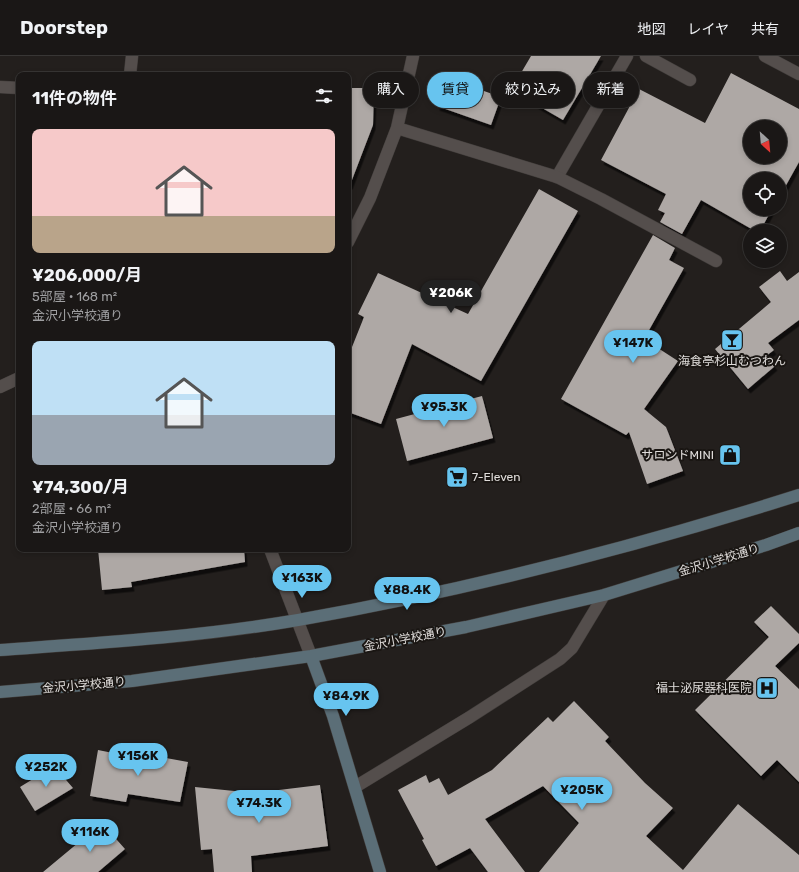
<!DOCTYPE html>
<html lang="ja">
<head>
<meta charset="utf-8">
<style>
  :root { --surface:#1a1716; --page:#23201f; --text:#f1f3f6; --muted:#9f9fa1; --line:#383635; --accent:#67c4ef }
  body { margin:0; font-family:Rubik,"Noto Sans JP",sans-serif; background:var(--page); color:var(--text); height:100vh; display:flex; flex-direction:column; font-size:15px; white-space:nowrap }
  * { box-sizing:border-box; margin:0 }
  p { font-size:13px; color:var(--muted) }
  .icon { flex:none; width:22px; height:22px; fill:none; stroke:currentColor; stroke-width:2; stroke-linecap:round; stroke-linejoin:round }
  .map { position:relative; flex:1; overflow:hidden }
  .panel { position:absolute; left:16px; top:16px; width:335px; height:480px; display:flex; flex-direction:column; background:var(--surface); border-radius:8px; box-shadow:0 2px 6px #0003,0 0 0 1px var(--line) }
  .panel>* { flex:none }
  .banner { position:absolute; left:363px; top:16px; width:376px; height:36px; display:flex; gap:8px }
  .needle { width:26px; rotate:154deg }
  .fabs { position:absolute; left:743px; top:64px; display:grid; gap:8px }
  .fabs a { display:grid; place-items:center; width:44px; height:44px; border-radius:50%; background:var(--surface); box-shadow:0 2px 6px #0003,0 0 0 1px var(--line); font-size:20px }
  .price { position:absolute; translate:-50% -34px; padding:0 9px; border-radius:14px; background:var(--accent); color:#111; font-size:13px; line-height:26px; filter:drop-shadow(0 1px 2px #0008) }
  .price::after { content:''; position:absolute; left:50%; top:24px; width:12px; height:9px; margin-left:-6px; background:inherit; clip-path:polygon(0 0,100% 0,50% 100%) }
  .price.active { background:#222; color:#fff }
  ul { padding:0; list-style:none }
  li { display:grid; align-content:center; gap:8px; height:212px; padding:0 16px }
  li span { display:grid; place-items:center; height:124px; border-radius:8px; color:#555 }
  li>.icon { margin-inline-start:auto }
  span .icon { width:72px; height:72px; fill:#fffc; stroke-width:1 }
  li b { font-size:17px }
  h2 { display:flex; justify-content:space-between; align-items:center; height:48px; padding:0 16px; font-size:17px }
  .chip { padding:0 14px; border-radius:18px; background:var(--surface); box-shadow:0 2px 6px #0003,0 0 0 1px var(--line); font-size:14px; line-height:36px }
  .chip.active { background:var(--accent); color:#111 }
  header { display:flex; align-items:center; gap:24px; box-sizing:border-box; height:56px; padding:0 20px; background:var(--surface); border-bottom:1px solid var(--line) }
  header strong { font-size:19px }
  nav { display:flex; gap:22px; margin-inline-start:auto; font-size:14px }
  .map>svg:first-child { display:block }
</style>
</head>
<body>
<header>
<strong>Doorstep</strong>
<nav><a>地図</a><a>レイヤ</a><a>共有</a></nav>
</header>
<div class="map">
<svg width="799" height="816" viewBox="0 0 799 816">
  <defs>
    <filter id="shadow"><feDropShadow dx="2.5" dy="4.5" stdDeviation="0" flood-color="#0009"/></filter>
  </defs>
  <rect width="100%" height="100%" fill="#231f1d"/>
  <!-- building -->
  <path fill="#aea8a5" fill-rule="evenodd" filter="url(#shadow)" d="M531,0H601L563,64L511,34Z
    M731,17L799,53V106L780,140V123H750V153H772L760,175H755L701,144L682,178L660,166L665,157L658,154L666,138L601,104L639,33L705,67ZM750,71H780V101H750Z
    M447,22L501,41L491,69L437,50Z
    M348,32H374L373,69L350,129H348Z
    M539,133L578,155L481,325L412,288L381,368L348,356V301L364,261L358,258L378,217L468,258Z
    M653,179L675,192L669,204L684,212L644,283L678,305L644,353L666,371L683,415L647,428L629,376L626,379L561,343Z
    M780,215L787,225L799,216V264L768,287L774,294L766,300L775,310L748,333L715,293L771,246L759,231Z
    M482,340L493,382L407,405L396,363Z
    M98,493H244L245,506L131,526L132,531L102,534Z
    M771,550L799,578V587L775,610L799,633V726L777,704L761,720L695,654L769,581L754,566Z
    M574,645L609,681L605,685L645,727L673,752L646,780L683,814L738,748L799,799V816H539L579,767L543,730L485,763L525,816H488L470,792L436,810L422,784L424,783L398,734L426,719L429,727L439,722L448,739L492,714L548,661L553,666Z
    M98,694L143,703L144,698L188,706L180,746L128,738L126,746L90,740Z
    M54,710L73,732L35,755L20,731Z
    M320,729L328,790L251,800L252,816H214L212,793L201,794L195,731L254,737Z
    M102,767L125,793L98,816H43Z"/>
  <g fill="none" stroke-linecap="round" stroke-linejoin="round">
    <!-- lane casing -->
    <g stroke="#403c3a" stroke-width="13">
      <path id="lane" d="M646,0L690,24
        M557,121L627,0"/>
    </g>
    <!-- street casing -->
    <g stroke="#403c3a" stroke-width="13">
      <path id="street" d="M765,0L799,18
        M130,19L132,0
        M0,31L19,32
        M397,72L557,121L601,143L716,205
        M348,186L370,142L397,72L413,0
        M0,331L19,322
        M270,493L311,600
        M355,731L470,661L560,603L572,592L604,539"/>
    </g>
    <!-- secondary casing -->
    <g stroke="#403c3a" stroke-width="13">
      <path id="secondary" d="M0,594C99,587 199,581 298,564C468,534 635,491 799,439
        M311,600L333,660L380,816
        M0,636L132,625L311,600L466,571L604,539L766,489L799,477"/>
    </g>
    <!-- lane -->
    <use href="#lane" stroke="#544e4c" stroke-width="12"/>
    <!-- street -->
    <use href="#street" stroke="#544e4c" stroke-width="12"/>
    <!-- secondary -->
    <use href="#secondary" stroke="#5b6e77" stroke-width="12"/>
  </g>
  <!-- icons -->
  <defs>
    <g id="bar-square" transform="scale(1.15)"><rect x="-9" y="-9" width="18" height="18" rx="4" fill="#67c4ef" stroke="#1a1613"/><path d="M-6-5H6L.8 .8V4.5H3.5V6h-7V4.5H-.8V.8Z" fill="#111"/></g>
    <g id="shop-square" transform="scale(1.15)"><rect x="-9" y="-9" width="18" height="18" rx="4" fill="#67c4ef" stroke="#1a1613"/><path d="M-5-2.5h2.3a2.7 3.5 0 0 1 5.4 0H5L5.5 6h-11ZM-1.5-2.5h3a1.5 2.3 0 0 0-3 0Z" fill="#111"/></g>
    <g id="supermarket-square" transform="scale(1.15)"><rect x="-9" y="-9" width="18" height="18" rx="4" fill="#67c4ef" stroke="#1a1613"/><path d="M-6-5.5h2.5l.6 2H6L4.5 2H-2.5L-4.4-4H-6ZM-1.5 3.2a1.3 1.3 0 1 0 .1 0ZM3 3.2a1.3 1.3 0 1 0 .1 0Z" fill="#111"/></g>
    <g id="hospital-square" transform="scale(1.15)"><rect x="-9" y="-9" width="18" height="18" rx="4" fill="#67c4ef" stroke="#1a1613"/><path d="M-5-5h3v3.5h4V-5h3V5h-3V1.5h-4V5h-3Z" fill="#111"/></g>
  </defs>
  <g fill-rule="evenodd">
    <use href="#bar-square" x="732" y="284"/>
    <use href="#shop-square" x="730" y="399"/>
    <use href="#supermarket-square" x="457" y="421"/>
    <use href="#hospital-square" x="767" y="632"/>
  </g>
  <g text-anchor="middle" stroke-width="4" stroke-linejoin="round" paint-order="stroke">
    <!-- poi labels -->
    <g font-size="12" fill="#e0dddb" stroke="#1a1613" text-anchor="end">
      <text x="732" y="309" text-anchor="middle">海食亭杉山むつわん</text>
      <text x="714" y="403">サロンドMINI</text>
      <text x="472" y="425" text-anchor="start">7-Eleven</text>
      <text x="752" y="636">福士泌尿器科医院</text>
    </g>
    <!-- street labels -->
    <g font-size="12" fill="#e0dddb" stroke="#1a1613">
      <text transform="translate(719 504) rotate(-17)" y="4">金沢小学校通り</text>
      <text transform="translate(405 583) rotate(-11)" y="4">金沢小学校通り</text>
      <text transform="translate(84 629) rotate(-5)" y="4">金沢小学校通り</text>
    </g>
  </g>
</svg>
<div class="fabs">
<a><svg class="needle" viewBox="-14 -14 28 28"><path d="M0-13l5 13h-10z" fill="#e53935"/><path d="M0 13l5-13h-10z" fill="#9f9fa1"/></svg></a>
<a><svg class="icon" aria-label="locate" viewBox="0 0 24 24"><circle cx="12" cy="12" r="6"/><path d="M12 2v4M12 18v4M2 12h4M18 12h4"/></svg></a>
<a><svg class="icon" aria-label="layers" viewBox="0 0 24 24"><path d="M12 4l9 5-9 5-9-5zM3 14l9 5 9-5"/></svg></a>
</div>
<b class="price active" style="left:451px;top:258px">¥206K</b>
<b class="price" style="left:633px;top:308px">¥147K</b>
<b class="price" style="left:444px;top:372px">¥95.3K</b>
<b class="price" style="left:302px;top:543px">¥163K</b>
<b class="price" style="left:407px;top:555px">¥88.4K</b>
<b class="price" style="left:346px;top:661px">¥84.9K</b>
<b class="price" style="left:138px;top:721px">¥156K</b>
<b class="price" style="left:46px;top:732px">¥252K</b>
<b class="price" style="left:582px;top:755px">¥205K</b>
<b class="price" style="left:259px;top:768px">¥74.3K</b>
<b class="price" style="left:90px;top:797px">¥116K</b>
<div class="banner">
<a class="chip">購入</a>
<a class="chip active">賃貸</a>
<a class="chip">絞り込み</a>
<a class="chip">新着</a>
</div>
<section class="panel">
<h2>11件の物件<svg class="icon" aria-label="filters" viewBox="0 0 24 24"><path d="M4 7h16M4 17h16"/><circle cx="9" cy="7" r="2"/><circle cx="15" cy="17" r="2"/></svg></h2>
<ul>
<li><span style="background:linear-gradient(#f6c9c9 70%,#b9a48a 0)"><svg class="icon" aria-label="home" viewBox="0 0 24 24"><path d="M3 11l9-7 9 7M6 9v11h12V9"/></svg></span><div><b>¥206,000/月</b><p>5部屋 · 168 m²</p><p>金沢小学校通り</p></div></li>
<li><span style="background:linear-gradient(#bfe0f5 60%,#9aa5b1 0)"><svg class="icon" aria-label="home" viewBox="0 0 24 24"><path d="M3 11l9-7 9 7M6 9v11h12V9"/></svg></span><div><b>¥74,300/月</b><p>2部屋 · 66 m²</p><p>金沢小学校通り</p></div></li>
</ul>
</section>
</div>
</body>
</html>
